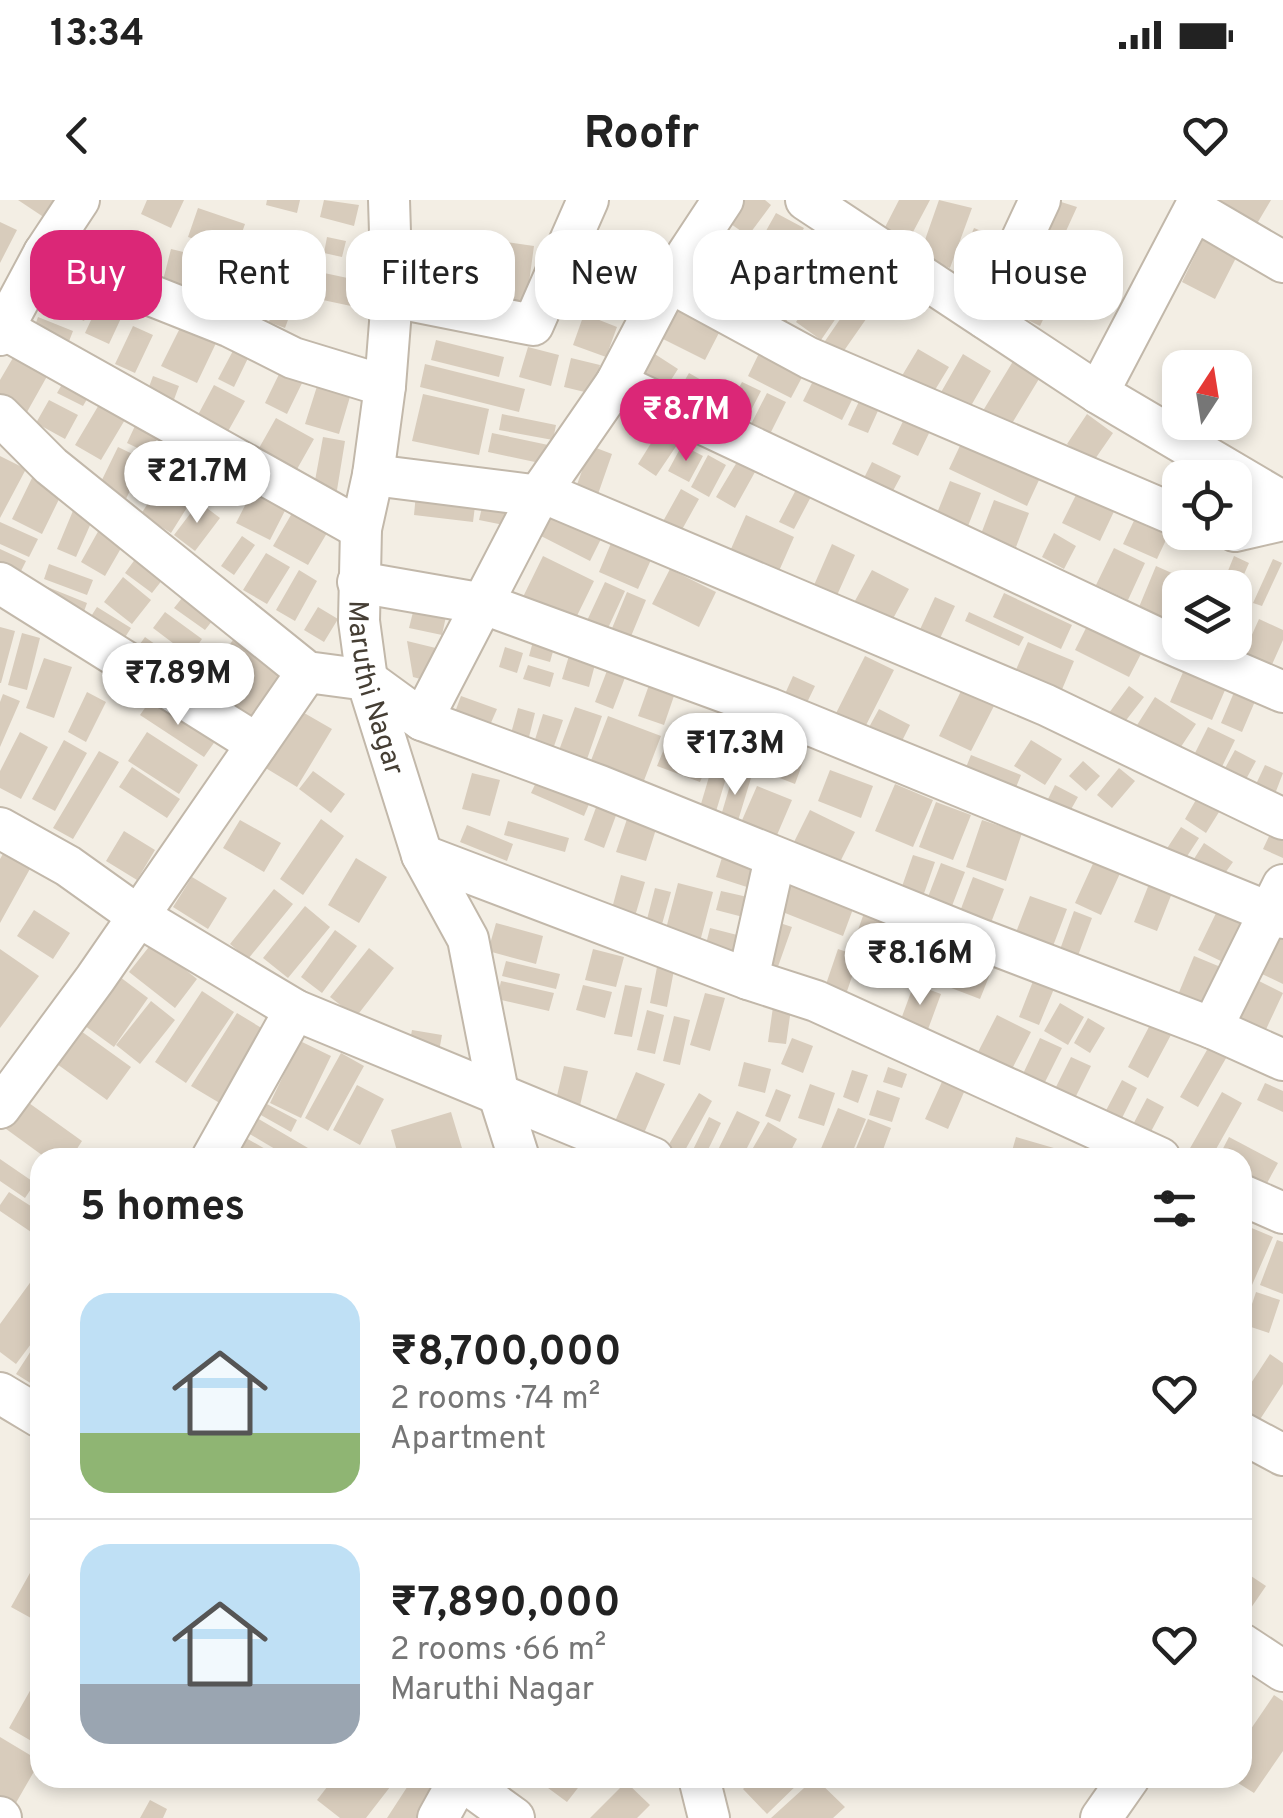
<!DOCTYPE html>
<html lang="en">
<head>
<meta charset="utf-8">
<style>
  :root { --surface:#fff; --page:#f6f6f6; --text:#222; --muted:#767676; --line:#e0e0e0; --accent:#db2777 }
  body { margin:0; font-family:Overpass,sans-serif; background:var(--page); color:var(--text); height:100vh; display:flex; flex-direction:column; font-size:38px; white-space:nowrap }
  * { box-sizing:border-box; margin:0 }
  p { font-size:32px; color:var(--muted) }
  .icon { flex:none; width:55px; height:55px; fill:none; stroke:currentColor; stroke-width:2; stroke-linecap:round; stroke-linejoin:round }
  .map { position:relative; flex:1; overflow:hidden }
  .sheet { position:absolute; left:30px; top:948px; width:1222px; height:640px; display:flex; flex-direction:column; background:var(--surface); border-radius:30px; box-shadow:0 5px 15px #0003 }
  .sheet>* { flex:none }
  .top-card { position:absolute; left:30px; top:30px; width:1225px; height:90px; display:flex; gap:20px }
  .needle { width:65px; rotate:12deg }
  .tools { position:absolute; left:1162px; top:150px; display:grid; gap:20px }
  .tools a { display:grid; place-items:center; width:90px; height:90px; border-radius:20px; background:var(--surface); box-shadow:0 5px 15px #0003; font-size:50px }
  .price { position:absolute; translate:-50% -85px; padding:0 22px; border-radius:35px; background:#fff; color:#222; font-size:32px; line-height:65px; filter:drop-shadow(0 2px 5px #0008) }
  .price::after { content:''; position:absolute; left:50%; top:60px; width:30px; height:22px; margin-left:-15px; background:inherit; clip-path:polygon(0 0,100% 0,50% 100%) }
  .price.on { background:var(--accent); color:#fff }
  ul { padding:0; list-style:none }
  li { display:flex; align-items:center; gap:30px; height:250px; padding:0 50px }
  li+li { border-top:2px solid var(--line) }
  li span { display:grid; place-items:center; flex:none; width:280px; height:200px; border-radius:30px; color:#555 }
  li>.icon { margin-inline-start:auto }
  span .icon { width:120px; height:120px; fill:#fffc; stroke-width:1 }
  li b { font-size:42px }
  h2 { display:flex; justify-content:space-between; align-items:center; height:120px; padding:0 50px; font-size:42px }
  .tag { padding:0 35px; border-radius:30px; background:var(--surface); box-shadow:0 5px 15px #0003; font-size:35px; line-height:90px }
  .tag.on { background:var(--accent); color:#fff }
  .status { display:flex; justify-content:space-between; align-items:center; height:70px; padding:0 50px; background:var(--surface); direction:ltr }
  .status svg { height:28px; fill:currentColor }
  header { display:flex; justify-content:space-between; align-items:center; height:130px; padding:0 50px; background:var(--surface); font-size:45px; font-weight:700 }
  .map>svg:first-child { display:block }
</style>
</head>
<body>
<div class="status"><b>13:34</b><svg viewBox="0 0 49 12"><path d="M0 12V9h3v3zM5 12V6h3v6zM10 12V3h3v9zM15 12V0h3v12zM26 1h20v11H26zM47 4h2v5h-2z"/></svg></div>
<header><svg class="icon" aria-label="back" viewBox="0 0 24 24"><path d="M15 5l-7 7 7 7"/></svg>Roofr<svg class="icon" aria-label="heart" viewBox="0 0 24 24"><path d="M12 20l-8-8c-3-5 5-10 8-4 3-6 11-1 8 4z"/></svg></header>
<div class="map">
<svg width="1283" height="1618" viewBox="0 0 1283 1618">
  <rect width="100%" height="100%" fill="#f3eee4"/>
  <!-- building -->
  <path fill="#d8ccbc" d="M18,0H57L45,18Z
    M147,0H184L171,28L141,14Z
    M267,0H300L297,13L266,5Z
    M324,0L359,5L354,26L320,17Z
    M733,0H765L771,5L748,36L721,17Z
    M899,0H930L905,47L881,35Z
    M939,0L972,8L950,68L919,57Z
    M1055,0L1077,7L1061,42L1040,31Z
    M1221,0H1271L1255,27L1218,5Z
    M198,8L245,24L235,53L188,37Z
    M776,13L804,28L786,62L758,45Z
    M0,22L17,30L0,63Z
    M974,28L1011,43L988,99L951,83Z
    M427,30L466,35L463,59L423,53Z
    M809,31L835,48L814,79L789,62Z
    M1205,35L1239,52L1215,99L1182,82Z
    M327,37L346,41L342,57L324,53Z
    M487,39L534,46L525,112L477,105Z
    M614,39L666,60L651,98L599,78Z
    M1031,40L1072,59L1040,126L999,106Z
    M125,42L150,50L142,80L116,73Z
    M171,49L200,56L189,99L160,92Z
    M252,53L266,60L242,105L228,98Z
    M207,56L239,69L228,95L196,82Z
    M423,58L468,70L460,101L415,90Z
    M271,59L283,64L256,130L244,125Z
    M58,70L99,89L84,121L44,102Z
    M310,70L357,80L351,106L304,96Z
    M831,71L856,89L821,140L796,122Z
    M787,73L807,84L780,133L761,122Z
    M869,77L887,89L841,155L823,144Z
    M282,84L299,90L285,128L269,122Z
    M105,90L129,101L109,144L85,133Z
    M668,100L722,127L705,160L651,133Z
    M584,114L617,127L606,157L573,145Z
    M38,117L73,131L66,149L31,136Z
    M182,124L217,141L197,183L161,166Z
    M133,126L153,135L135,173L115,164Z
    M436,140L504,157L499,177L431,160Z
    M764,143L808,166L791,198L748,176Z
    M235,147L250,154L234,187L218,179Z
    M528,147L559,155L551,186L519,177Z
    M644,147L678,169L660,197L625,175Z
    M918,149L949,167L927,203L897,184Z
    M17,151L50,171L27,212L0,196V180Z
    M963,154L991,171L968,211L940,194Z
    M571,158L600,165L593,194L564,187Z
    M1015,158L1042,174L1008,230L981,214Z
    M425,164L525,189L519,212L420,187Z
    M282,168L304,179L287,214L265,203Z
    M818,171L857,190L842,220L803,201Z
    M689,173L703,181L685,210L672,202Z
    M68,174L93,189L83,206L57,193Z
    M153,176L179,186L172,205L146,195Z
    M319,180L352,190L339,234L305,224Z
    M742,182L761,191L741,230L722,220Z
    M214,185L245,201L222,242L192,226Z
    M709,187L725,195L715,217L698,209Z
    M767,193L786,202L765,244L746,234Z
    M423,194L489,209L479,255L412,241Z
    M862,195L881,204L868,233L848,225Z
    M49,200L78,215L65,239L36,223Z
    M100,203L126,218L101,260L75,245Z
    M141,213L164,224L150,254L127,243Z
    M502,214L556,225L553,240L499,230Z
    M1087,214L1113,233L1093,262L1067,244Z
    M906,215L932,227L918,256L892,244Z
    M276,218L314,239L292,278L254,257Z
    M967,231L1045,267L1027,306L949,269Z
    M658,232L677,245L656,276L638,264Z
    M492,233L553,246L549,265L488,252Z
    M323,237L345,241L337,290L314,286Z
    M189,240L218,258L171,333L141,314Z
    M682,245L703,256L689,282L668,271Z
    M591,246L612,254L597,297L575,290Z
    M118,247L145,260L124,303L97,290Z
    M708,255L726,265L709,297L691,287Z
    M0,256L26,269L0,318Z
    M227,259L241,267L223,298L208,289Z
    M737,262L755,272L735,308L716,297Z
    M872,262L901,276L888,300L860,286Z
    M33,276L63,291L42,334L12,319Z
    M259,278L293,295L270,340L236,323Z
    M950,281L981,293L968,326L937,313Z
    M417,283L477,290L473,322L414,315Z
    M1082,283L1119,301L1100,341L1062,323Z
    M799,284L814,291L794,329L779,322Z
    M681,289L699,299L679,335L661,325Z
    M486,291L520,298L514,327L479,320Z
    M994,300L1029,313L1016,347L981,334Z
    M199,302L220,318L195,351L174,335Z
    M75,306L95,314L76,357L57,349Z
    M295,308L330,328L308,365L273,346Z
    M554,310L603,335L590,361L541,336Z
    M1139,310L1173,325L1157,359L1123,344Z
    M746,315L794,337L775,380L727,358Z
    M0,322L38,339L29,357L0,344Z
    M100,328L124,343L105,376L81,362Z
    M1054,333L1076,346L1064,369L1042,357Z
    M242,336L255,345L234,375L221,366Z
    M614,336L654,353L638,389L599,372Z
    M832,344L855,355L834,402L811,392Z
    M1114,348L1145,363L1128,400L1096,385Z
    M0,349L26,361L16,381L0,373Z
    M266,353L290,367L267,404L243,390Z
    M543,356L594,381L573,424L522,399Z
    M1234,356L1249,363L1238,388H1221Z
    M136,358L163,379L152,393L125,373Z
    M1273,359L1282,363L1262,406L1253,403Z
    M49,364L93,380L87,395L44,379Z
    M1156,366L1192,382L1189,388H1180V409L1174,422L1139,407Z
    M670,369L716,392L699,427L652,404Z
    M299,370L317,381L295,421L276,410Z
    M872,370L909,389L888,428L851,408Z
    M123,377L151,400L132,424L104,402Z
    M605,382L625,391L604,437L584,427Z
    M45,386L87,403L82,417L39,400Z
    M627,392L646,400L627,446L608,438Z
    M186,393L216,416L205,430L174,408Z
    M1004,393L1072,425L1061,449L993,417Z
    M935,397L955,406L936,447L916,438Z
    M416,400L448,407L442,435L409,428Z
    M97,407L131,428L122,442L88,421Z
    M318,407L338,419L324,442L304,430Z
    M165,412L202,439L190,456L153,428Z
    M969,412L1024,437L1019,446L965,421Z
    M1259,419L1283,430V440L1270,469L1242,457Z
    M1090,420L1144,448L1129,477L1075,450Z
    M0,427L15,431L1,483H0Z
    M22,433L40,438L27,490L8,485Z
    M535,434L556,441L550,462L529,456Z
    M145,437L187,467L174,485L132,455Z
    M235,437L284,472L244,529L195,495Z
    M407,441L444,450L435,483L413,477Z
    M1028,442L1074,461L1058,499L1012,479Z
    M505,447L523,453L517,473L499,467Z
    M571,449L597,457L589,487L562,479Z
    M865,456L894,470L858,541L829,527Z
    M44,458L72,467L54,518L26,508Z
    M1187,463L1229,481L1212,520L1170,502Z
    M528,465L554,473L550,487L523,479Z
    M608,468L626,475L613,509L595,502Z
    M793,476L815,486L801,515L780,505Z
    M649,485L675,493L664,525L638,516Z
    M1129,486L1144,497L1117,532L1103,521Z
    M962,489L995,504L971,551L939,536Z
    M1235,490L1256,499L1242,532L1221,523Z
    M87,492L106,502L86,542L68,532Z
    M3,494L20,501L0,547V502Z
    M461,496L497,509L490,525L455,512Z
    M1155,497L1196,524L1171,562L1130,536Z
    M152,498L216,540L204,557L140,515Z
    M575,507L602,516L586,562L558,553Z
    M518,508L535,513L528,541L510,537Z
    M879,509L910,525L894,557L862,540Z
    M299,510L332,529L297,587L264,567Z
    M543,514L563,520L552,552L533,546Z
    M608,516L661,536L640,591L587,571Z
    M676,521L705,532L699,548L670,537Z
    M1208,527L1235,540L1215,581L1188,567Z
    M751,529L773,539L761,567L739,558Z
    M20,532L48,547L21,599L0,588V571Z
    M147,532L198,565L179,594L128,561Z
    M64,540L87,553L55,611L32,599Z
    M1031,540L1062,559L1045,585L1014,566Z
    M784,543L807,551L795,584L772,575Z
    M666,544L709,560L700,582L657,566Z
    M1235,550L1256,561L1239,592L1218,581Z
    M99,551L119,562L73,639L53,628Z
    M971,555L1021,575L1010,602L960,582Z
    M714,560L730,565L714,618L698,614Z
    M1083,561L1100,576L1086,591L1069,576Z
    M1265,565L1283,573L1270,607L1250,597Z
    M132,567L180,599L167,618L119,587Z
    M1119,568L1135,581L1112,608L1097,595Z
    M830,570L873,586L861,618L818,601Z
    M313,571L345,594L331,613L299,589Z
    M734,572L751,578L737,624L720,619Z
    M472,573L500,580L490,616L462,609Z
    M540,574L592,597L584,616L531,593Z
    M895,584L933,600L913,647L875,631Z
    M1055,585L1078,597L1065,620L1043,609Z
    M757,586L792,600L771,649L736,634Z
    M1197,598L1219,612L1206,633L1185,619Z
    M598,602L618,610L604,648L584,640Z
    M936,602L971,615L953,660L919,647Z
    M810,610L855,632L833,676L788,654Z
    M628,616L657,626L646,661L616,652Z
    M321,619L344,636L303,695L280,679Z
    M240,620L281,643L264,672L223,648Z
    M982,620L1022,633L1006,681L966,667Z
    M508,621L569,638L565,652L504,635Z
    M467,625L513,644L507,661L460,642Z
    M1181,627L1199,638L1182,664L1164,653Z
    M124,631L155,650L137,680L106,661Z
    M1271,632L1283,637V658L1263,649Z
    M1204,643L1233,662L1220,680L1192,662Z
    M724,651L761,663L753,689L716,677Z
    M4,652L31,667L0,723V659Z
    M913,655L935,662L921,702L899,695Z
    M1096,657L1122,669L1101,715L1075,703Z
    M356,658L387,677L359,723L328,705Z
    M941,663L965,672L947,719L923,710Z
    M621,675L645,682L631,730L608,723Z
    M192,677L227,698L208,729L173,707Z
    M973,677L1004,689L987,733L956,722Z
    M1151,679L1174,688L1157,731L1134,722Z
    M678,683L713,692L697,753L662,744Z
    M790,684L853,709L843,736L780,711Z
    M655,688L671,692L659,735L644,731Z
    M274,689L293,704L248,759L230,744Z
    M721,691L752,698L747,718L716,710Z
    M1030,696L1067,709L1050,754L1013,740Z
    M1220,705L1247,718L1225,763L1198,750Z
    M305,706L330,727L288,778L263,758Z
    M34,710L70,733L53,759L17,736Z
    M1074,711L1092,718L1076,761L1058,755Z
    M864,713L897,726L885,759L852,747Z
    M774,721L792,727L775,775L757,769Z
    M496,723L543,736L536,764L488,751Z
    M710,728L745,737L737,768L702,760Z
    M1283,729V784L1262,774Z
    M335,730L357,746L322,793L301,777Z
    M152,743L197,779L175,808L129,772Z
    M933,745L992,769L980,799L920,776Z
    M369,748L394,768L356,817L330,797Z
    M0,749L39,776L0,828Z
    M593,749L624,757L616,787L585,780Z
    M838,749L859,756L844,800L823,793Z
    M1194,756L1223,768L1203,814L1175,802Z
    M506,761L560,774L556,789L502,776Z
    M657,767L674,770L667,807L650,803Z
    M116,774L148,798L114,847L81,823Z
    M1035,776L1056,784L1039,825L1019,817Z
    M1257,780L1283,793L1262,838L1234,824Z
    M501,781L554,793L549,811L497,799Z
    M914,784L941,794L927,832L900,822Z
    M583,785L612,792L605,818L576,810Z
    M625,785L642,788L632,837L614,834Z
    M202,791L234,812L186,883L155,862Z
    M705,793L725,798L710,851L690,845Z
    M151,801L175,820L140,864L116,845Z
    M1060,803L1084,817L1068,845L1044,831Z
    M773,807L791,809L786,844L768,842Z
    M647,810L664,815L655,854L637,850Z
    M237,813L273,835L228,908L191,886Z
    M997,815L1031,832L1011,871L977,854Z
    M674,816L690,820L680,865L663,861Z
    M1088,818L1105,828L1090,853L1074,843Z
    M1151,823L1172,833L1148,878L1128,867Z
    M74,826L131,867L107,900L50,859Z
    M412,830L442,835L438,857L408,851Z
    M792,838L813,846L803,873L781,864Z
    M1040,838L1062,848L1042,888L1021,878Z
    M300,841L331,856L301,918L270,903Z
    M1211,843L1229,853L1198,907L1180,897Z
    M341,853L364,866L328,931L305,918Z
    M1071,857L1091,866L1070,908L1050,899Z
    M744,862L771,869L765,893L738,886Z
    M564,866L588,871L579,910L555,904Z
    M888,867L907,874L902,888L883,882Z
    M852,870L868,875L858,903L843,897Z
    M636,872L665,884L642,938L613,926Z
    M946,873L968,883L948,929L925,919Z
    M1122,880L1137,888L1117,928L1101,920Z
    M1265,883L1283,891V912L1257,900Z
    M810,884L835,893L824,926L798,918Z
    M357,885L384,899L360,945L333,930Z
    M776,889L791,895L780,922L765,916Z
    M877,890L900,898L892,922L869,915Z
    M1222,892L1242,903L1211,958H1202L1189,950Z
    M699,893L712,901L683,954L668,946Z
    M22,898L82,941L71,958H46L2,926Z
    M1147,898L1164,907L1146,941L1129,932Z
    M265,903L297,920L291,932L259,914Z
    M838,908L866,919L850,958H835L820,951Z
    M737,911L760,922L742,958H714Z
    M451,912L465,958H399L391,930Z
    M709,917L721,923L704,958H689Z
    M257,918L325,958H290L248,933Z
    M868,919L891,928L880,958H852Z
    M768,922L797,939L787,958H757L750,953Z
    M232,930L281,958H216Z
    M1016,937L1071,953L1070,958H1010Z
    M1229,937L1278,963L1261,994L1242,984V958H1218Z
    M0,959L35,983L25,998L0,981Z
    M9,992L40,1012V1024L34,1034L0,1011V1005Z
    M1242,1024L1273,1037L1252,1085L1242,1081Z
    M1277,1040L1283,1042V1094L1260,1085Z
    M40,1069V1132L16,1164L0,1152V1124Z
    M1256,1092L1280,1100L1269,1133L1245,1125Z
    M40,1137V1189L16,1174Z
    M1270,1154L1283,1163V1184L1255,1227L1242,1219V1197Z
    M40,1355V1423L11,1407Z
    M1242,1370L1266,1386L1242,1421Z
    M40,1473V1546L9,1528Z
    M1274,1495L1283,1501V1551L1254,1593L1230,1578H1242V1542Z
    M0,1537L40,1561L13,1608L0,1599Z
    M334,1578H397L366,1618H340L317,1600Z
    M413,1578H429L451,1592L435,1618H387Z
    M549,1578H573L581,1584L567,1602L544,1585Z
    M755,1578H804L767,1614L743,1589Z
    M815,1578L845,1607L833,1618H771Z
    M626,1582L650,1605L637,1618H590Z
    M150,1600L167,1609L163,1618H140Z"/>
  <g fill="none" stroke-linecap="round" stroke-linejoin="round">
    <!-- minor casing -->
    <g stroke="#c2b8aa" stroke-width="44">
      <g id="minor">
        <path id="s1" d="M389,0L392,97L385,186L373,275L361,329L359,421L367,480L422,655L468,739L498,892L519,958"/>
        <path d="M806,0L1098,193L1283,302"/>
        <path d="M44,53L79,0"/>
        <path d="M669,82L809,158L1180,317"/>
        <path d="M392,97L533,125L588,0"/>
        <path d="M985,118L1040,0"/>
        <path d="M4,129L361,329"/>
        <path d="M0,135L44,53L231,127L293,158L385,186"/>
        <path d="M616,183L1153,436L1283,492"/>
        <path d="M1098,193L1194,10L1283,62"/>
        <path d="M0,215L51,266L307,472L367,480L422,520L600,586L979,739L1212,828L1283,860"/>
        <path d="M373,275L556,298L1046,505L1283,619"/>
        <path d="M1235,331L1283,320"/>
        <path d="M358,382L484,404L771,509L1283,718"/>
        <path d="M0,383L257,544"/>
        <path d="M422,520L540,293L616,183L669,82L723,0"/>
        <path d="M0,628L68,666L138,716L295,810L653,958"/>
        <path d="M422,655L748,779L816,801L1160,958"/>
        <path d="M748,779L775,658"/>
        <path d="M1212,828L1283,685"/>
        <path d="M0,908L95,779L307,472"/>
        <path d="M212,958L295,810"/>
        <path d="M1242,995L1283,1013"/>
        <path d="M0,1193L40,1217"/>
        <path d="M1242,1233L1283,1255"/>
        <path d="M1242,1444L1283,1471"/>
        <path d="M459,1578L514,1618"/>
        <path d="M699,1578L709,1618"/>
        <path d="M0,1617L1,1618"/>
        <path d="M438,1618L460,1578"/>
        <path d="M1101,1618L1129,1578"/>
      </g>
    </g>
    <!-- minor -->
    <use href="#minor" stroke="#fff" stroke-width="40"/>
  </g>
  <g text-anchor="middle" stroke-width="10" stroke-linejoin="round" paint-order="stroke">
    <!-- street labels -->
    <g font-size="28" fill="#453e34" stroke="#fff">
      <text dy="10" stroke="none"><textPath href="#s1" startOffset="492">Maruthi Nagar</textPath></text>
    </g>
  </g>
</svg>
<div class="tools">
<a><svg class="needle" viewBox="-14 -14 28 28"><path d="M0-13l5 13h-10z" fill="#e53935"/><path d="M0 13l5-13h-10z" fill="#767676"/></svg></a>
<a><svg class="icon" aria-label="locate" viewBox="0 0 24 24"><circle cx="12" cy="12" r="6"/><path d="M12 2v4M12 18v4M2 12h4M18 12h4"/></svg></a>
<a><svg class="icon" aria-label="layers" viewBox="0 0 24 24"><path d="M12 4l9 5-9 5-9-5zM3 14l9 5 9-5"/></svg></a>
</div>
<b class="price on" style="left:686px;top:264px">₹8.7M</b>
<b class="price" style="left:197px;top:326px">₹21.7M</b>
<b class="price" style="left:178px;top:528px">₹7.89M</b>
<b class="price" style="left:735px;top:598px">₹17.3M</b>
<b class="price" style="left:920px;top:808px">₹8.16M</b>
<div class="top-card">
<a class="tag on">Buy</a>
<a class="tag">Rent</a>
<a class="tag">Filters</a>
<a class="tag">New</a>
<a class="tag">Apartment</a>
<a class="tag">House</a>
</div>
<section class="sheet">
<h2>5 homes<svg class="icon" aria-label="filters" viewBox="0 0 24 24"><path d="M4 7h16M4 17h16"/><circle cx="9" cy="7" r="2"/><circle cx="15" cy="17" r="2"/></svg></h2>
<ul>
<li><span style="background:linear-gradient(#bfe0f5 70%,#8fb573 0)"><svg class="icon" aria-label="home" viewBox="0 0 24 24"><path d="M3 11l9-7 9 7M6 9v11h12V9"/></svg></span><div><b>₹8,700,000</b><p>2 rooms · 74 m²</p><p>Apartment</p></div><svg class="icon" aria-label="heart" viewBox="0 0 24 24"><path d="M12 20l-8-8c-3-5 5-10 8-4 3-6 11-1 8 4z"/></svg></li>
<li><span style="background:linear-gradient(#bfe0f5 70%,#9aa5b1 0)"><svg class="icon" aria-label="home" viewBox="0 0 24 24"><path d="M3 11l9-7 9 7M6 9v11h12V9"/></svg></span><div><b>₹7,890,000</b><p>2 rooms · 66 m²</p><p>Maruthi Nagar</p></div><svg class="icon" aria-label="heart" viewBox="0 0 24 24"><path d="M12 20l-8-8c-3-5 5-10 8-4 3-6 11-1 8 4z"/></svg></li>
</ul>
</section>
</div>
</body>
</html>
